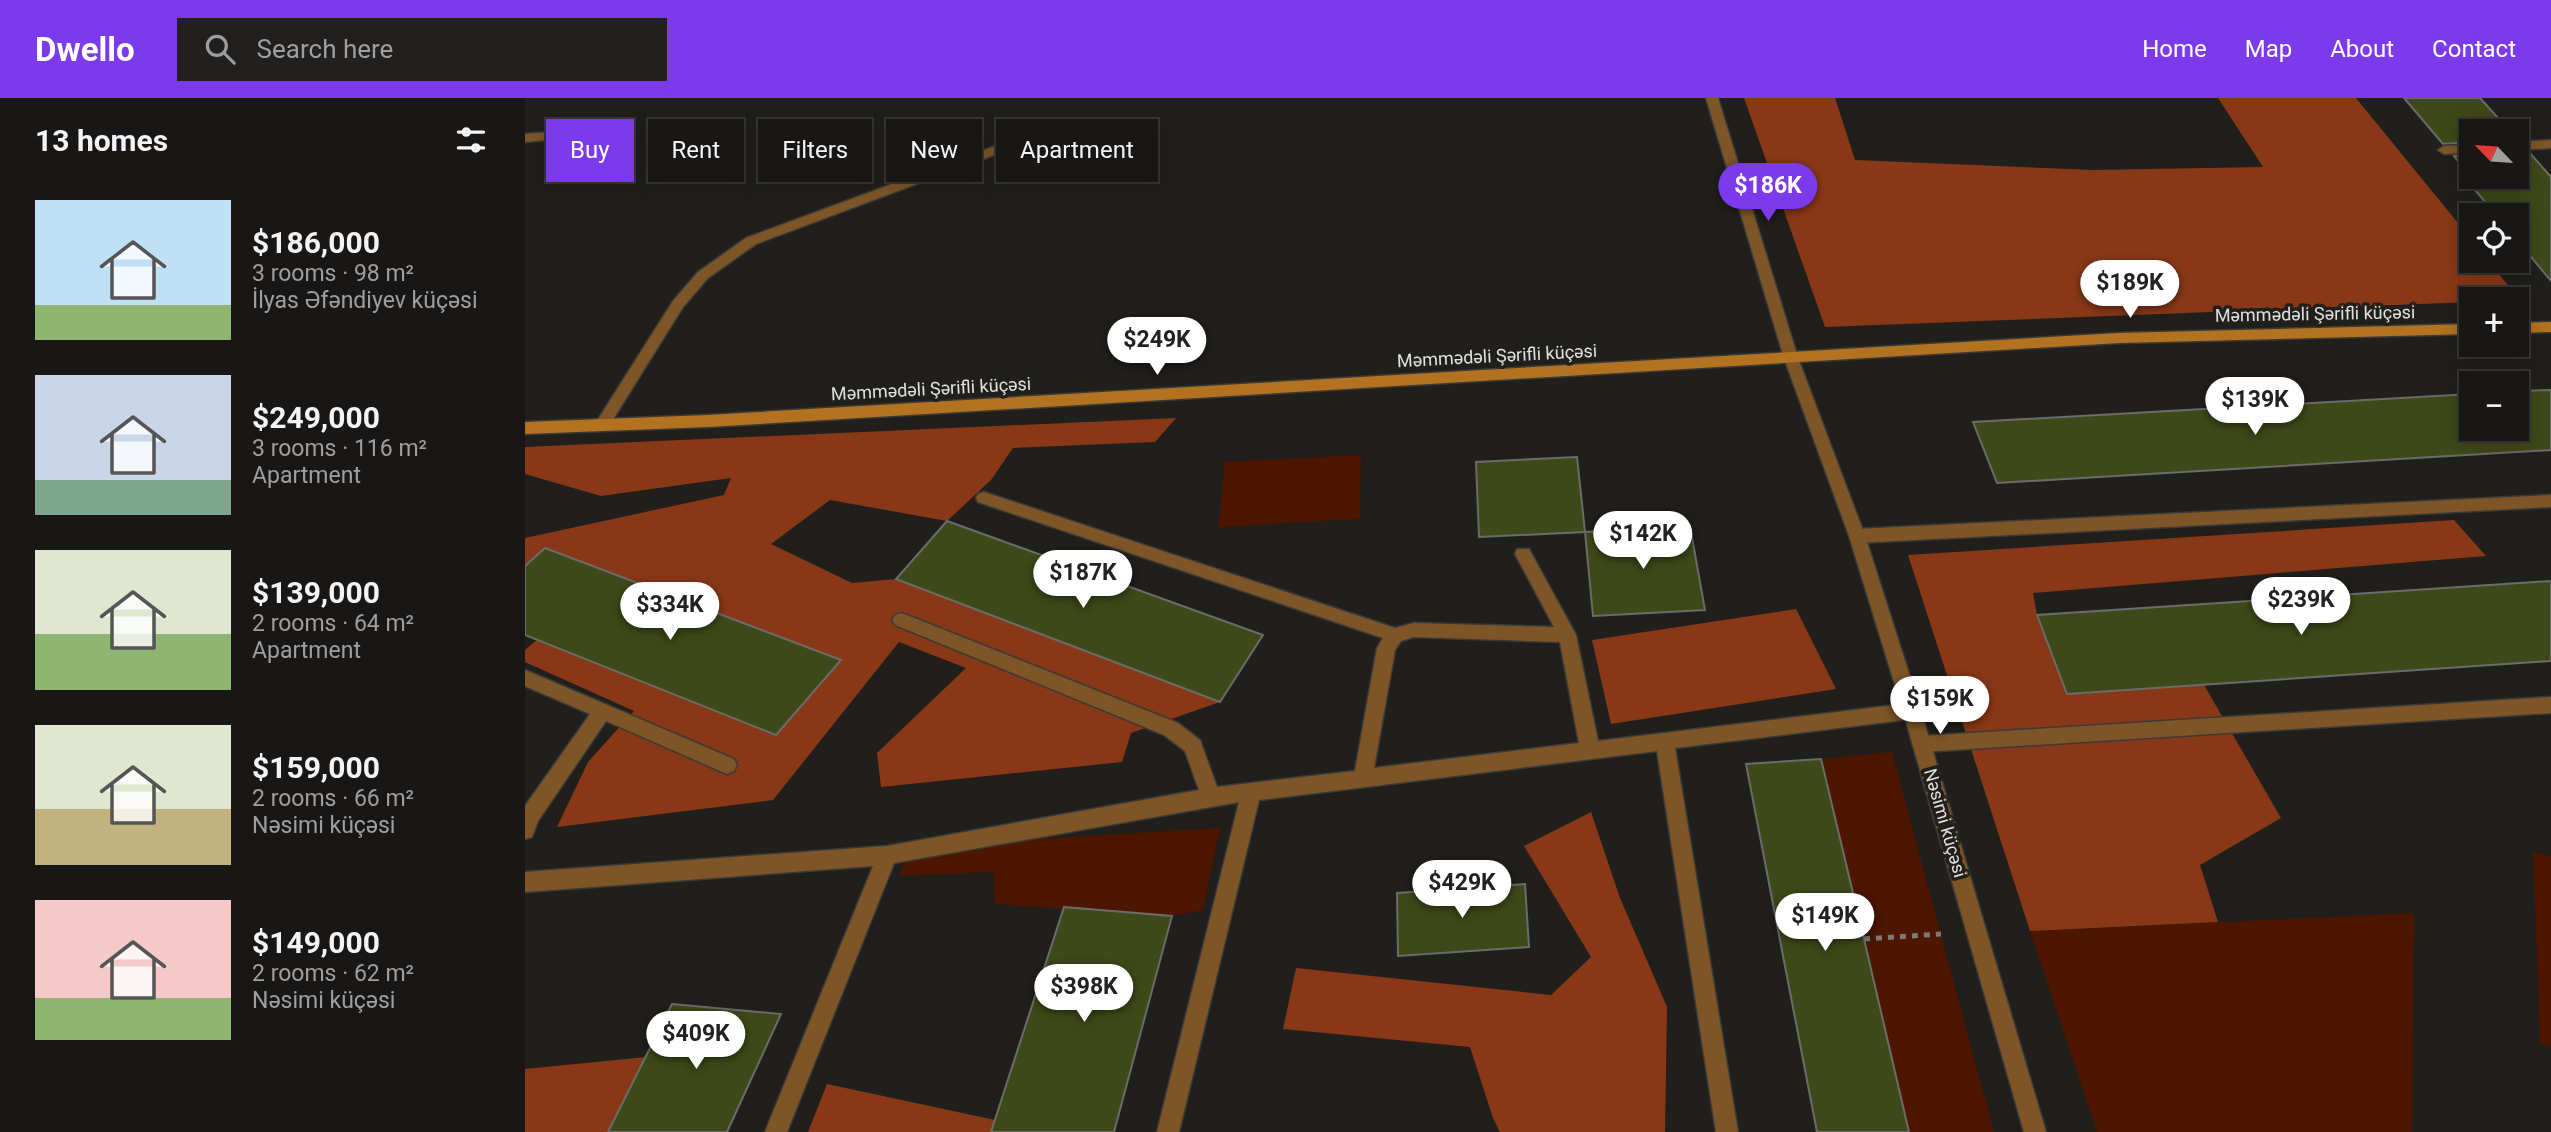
<!DOCTYPE html>
<html lang="en">
<head>
<meta charset="utf-8">
<style>
  :root { --surface:#181715; --page:#21201e; --text:#f1f3f6; --muted:#9f9fa0; --line:#363634; --accent:#7c3aed }
  body { margin:0; font-family:Roboto,sans-serif; background:var(--page); color:var(--text); height:100vh; display:flex; flex-direction:column; font-size:26px; white-space:nowrap }
  * { box-sizing:border-box; margin:0 }
  p { font-size:23px; color:var(--muted) }
  .icon { flex:none; width:38px; height:38px; fill:none; stroke:currentColor; stroke-width:2; stroke-linecap:round; stroke-linejoin:round }
  .map { position:relative; flex:1; overflow:hidden }
  .details { display:flex; flex-direction:column; background:var(--surface); width:525px }
  .details>* { flex:none }
  .top-card { position:absolute; left:21px; top:21px; width:665px; height:63px; display:flex; gap:14px }
  .needle { width:46px; rotate:295deg }
  .tools { position:absolute; left:1934px; top:21px; display:grid; gap:14px }
  .tools a { display:grid; place-items:center; width:70px; height:70px; border-radius:0px; background:var(--surface); box-shadow:0 4px 18px #0003,0 0 0 2px var(--line); font-size:35px }
  .price { position:absolute; translate:-50% -60px; padding:0 16px; border-radius:24px; background:#fff; color:#222; font-size:23px; line-height:46px; filter:drop-shadow(0 2px 4px #0008) }
  .price::after { content:''; position:absolute; left:50%; top:42px; width:21px; height:16px; margin-left:-10px; background:inherit; clip-path:polygon(0 0,100% 0,50% 100%) }
  .price.on { background:var(--accent); color:#fff }
  ul { padding:0; list-style:none }
  li { display:flex; align-items:center; gap:21px; height:175px; padding:0 35px }
  li span { display:grid; place-items:center; flex:none; width:196px; height:140px; border-radius:0px; color:#555 }
  li>.icon { margin-inline-start:auto }
  span .icon { width:84px; height:84px; fill:#fffc; stroke-width:1 }
  li b { font-size:30px }
  h2 { display:flex; justify-content:space-between; align-items:center; height:84px; padding:0 35px; font-size:30px }
  .tag { padding:0 24px; border-radius:0px; background:var(--surface); box-shadow:0 4px 18px #0003,0 0 0 2px var(--line); font-size:24px; line-height:63px }
  .tag.on { background:var(--accent); color:#fff }
  header { display:flex; align-items:center; gap:42px; box-sizing:border-box; height:98px; padding:0 35px; background:var(--accent); color:#fff }
  header strong { font-size:33px }
  nav { display:flex; gap:38px; margin-inline-start:auto; font-size:24px }
  .search { width:490px; height:63px; background:var(--page); display:flex; align-items:center; gap:18px; box-sizing:border-box; padding:0 24px; border-radius:0px; color:var(--muted); font-size:26px }
  main { display:flex; flex:1; min-height:0 }
  .map>svg:first-child { display:block }
</style>
</head>
<body>
<header>
<strong>Dwello</strong>
<div class="search"><svg class="icon" aria-label="search" viewBox="0 0 24 24"><circle cx="10" cy="10" r="6"/><path d="M15 15l6 6"/></svg>Search here</div>
<nav><a>Home</a><a>Map</a><a>About</a><a>Contact</a></nav>
</header>
<main>
<section class="details">
<h2>13 homes<svg class="icon" aria-label="filters" viewBox="0 0 24 24"><path d="M4 7h16M4 17h16"/><circle cx="9" cy="7" r="2"/><circle cx="15" cy="17" r="2"/></svg></h2>
<ul>
<li><span style="background:linear-gradient(#bfe0f5 75%,#8fb573 0)"><svg class="icon" aria-label="home" viewBox="0 0 24 24"><path d="M3 11l9-7 9 7M6 9v11h12V9"/></svg></span><div><b>$186,000</b><p>3 rooms · 98 m²</p><p>İlyas Əfəndiyev küçəsi</p></div></li>
<li><span style="background:linear-gradient(#c9d6e8 75%,#7fa58c 0)"><svg class="icon" aria-label="home" viewBox="0 0 24 24"><path d="M3 11l9-7 9 7M6 9v11h12V9"/></svg></span><div><b>$249,000</b><p>3 rooms · 116 m²</p><p>Apartment</p></div></li>
<li><span style="background:linear-gradient(#dfe7d0 60%,#8fb573 0)"><svg class="icon" aria-label="home" viewBox="0 0 24 24"><path d="M3 11l9-7 9 7M6 9v11h12V9"/></svg></span><div><b>$139,000</b><p>2 rooms · 64 m²</p><p>Apartment</p></div></li>
<li><span style="background:linear-gradient(#dfe7d0 60%,#c2b280 0)"><svg class="icon" aria-label="home" viewBox="0 0 24 24"><path d="M3 11l9-7 9 7M6 9v11h12V9"/></svg></span><div><b>$159,000</b><p>2 rooms · 66 m²</p><p>Nəsimi küçəsi</p></div></li>
<li><span style="background:linear-gradient(#f6c9c9 70%,#8fb573 0)"><svg class="icon" aria-label="home" viewBox="0 0 24 24"><path d="M3 11l9-7 9 7M6 9v11h12V9"/></svg></span><div><b>$149,000</b><p>2 rooms · 62 m²</p><p>Nəsimi küçəsi</p></div></li>
</ul>
</section>
<div class="map">
<svg width="2026" height="1034" viewBox="0 0 2026 1034">
  <rect width="100%" height="100%" fill="#201f1c"/>
  <!-- green -->
  <path fill="#4c1600" d="M836,357L835,421L693,429L700,364Z
    M1367,654L1469,1034H1384L1296,661Z
    M695,730L678,812L647,818L470,806L468,774L374,778L388,748Z
    M2008,753L2026,759V949L2015,944Z
    M1889,815L1887,1034H1572L1505,833Z"/>
  <!-- forest -->
  <path fill="#893817" d="M1219,0H1310L1330,62L1568,72L1738,69L1693,0H1831L1946,141V163H1963L1996,203L1946,201V204L1300,229Z
    M651,320L630,344L488,350L466,382L422,423L305,402L246,446L327,485L371,481L695,604L606,635L597,664L356,689L352,655L441,570L374,544L248,702L32,729L63,664L109,613L0,564V552L12,542L250,637L316,562L0,469V440L199,397L206,380L76,398L0,376V349Z
    M1929,422L1961,458L1508,495L1512,517L1542,596L1679,587L1756,720L1675,767L1693,824L1505,833L1383,457Z
    M1271,511L1311,591L1086,626L1067,542Z
    M1066,714L1095,800L1142,909L1140,1034H975L968,1020L945,949L758,931L771,870L1026,897L1066,859L999,748Z
    M121,959L83,1034H0V971Z
    M302,986L470,1022L466,1034H283Z"/>
  <!-- building -->
  <path fill="#3e4919" stroke="#6b6c69" stroke-width="2" d="M1879,0H1955L1985,33H1946V44L1918,46Z
    M1992,54H2004L2026,79V183L1992,142V117H1971L1934,73H1941L1929,58H1946V79H1992Z
    M2026,292V352L1472,385L1448,324L1946,296V331H1992V293Z
    M1052,359L1060,434L954,439L951,364Z
    M422,423L738,537L695,604L371,481Z
    M1165,428L1180,512L1068,518L1060,434Z
    M20,450L316,562L251,637L0,537V468Z
    M2026,483V563L1542,596L1512,517Z
    M1296,661L1339,841L1384,1034H1292L1221,666Z
    M1000,786L1004,849L873,858L872,795Z
    M539,809L647,818L589,1034H466Z
    M147,906L256,916L202,1034H83Z"/>
  <g fill="none" stroke-linecap="round" stroke-linejoin="round">
    <!-- lane casing -->
    <g stroke="#3b3a37" stroke-width="3">
      <path id="lane" d="M40,33L46,37L44,40L0,44V36Z
        M2026,42V50L1992,52V44Z
        M1946,47V55L1919,56L1913,52L1919,48Z
        M459,394L870,530L889,525L1029,529L990,456L992,451H1004L1051,537L1073,643L1387,605L1394,607L1396,613L1394,619L1387,621L1150,650L1213,1034H1191L1132,653L734,702L654,1034H632L714,704L369,765L262,1034H240L348,768L0,794V774L362,748L674,692L660,653L639,637L370,527L367,522L370,517L376,515L382,517L653,625L675,642L692,689L830,673L852,550L858,540L453,404L451,400L453,396ZM889,539L1035,544L1054,645L849,670L870,552L876,543Z
        M2026,397V409L1332,445L1326,443L1324,438L1326,433L1332,431Z
        M0,572L209,661L212,667L209,673L202,676L195,673L81,623L13,723L7,739L0,741V708L65,616L0,588Z
        M2026,599V615L1397,654L1390,652L1388,646L1390,640L1397,638Z"/>
    </g>
    <!-- street casing -->
    <g stroke="#3b3a37" stroke-width="3">
      <path id="street" d="M1181,0H1193L1273,260L1340,438L1396,613L1521,1034H1499L1378,613L1324,438L1259,260Z
        M481,44L487,48L485,51L231,146L183,180L158,209L82,331H72L69,327L72,323L148,203L173,174L221,140Z"/>
    </g>
    <!-- secondary casing -->
    <g stroke="#3b3a37" stroke-width="3">
      <path id="secondary" d="M2026,224V234L1992,235V225Z
        M1946,226V236L1594,245L183,329L0,336V324L183,317L1594,235Z"/>
    </g>
    <!-- path -->
    <path stroke="#7c7b78" stroke-width="5" stroke-dasharray="6 6" stroke-linecap="butt" d="M1339,841L1416,836"/>
    <!-- lane -->
    <use href="#lane" fill="#7d5527" fill-rule="evenodd"/>
    <!-- street -->
    <use href="#street" fill="#7d5527" fill-rule="evenodd"/>
    <!-- secondary -->
    <use href="#secondary" fill="#b27220" fill-rule="evenodd"/>
  </g>
  <g text-anchor="middle" stroke-width="7" stroke-linejoin="round" paint-order="stroke">
    <!-- street labels -->
    <g font-size="18" fill="#e1e0de" stroke="#201f1c">
      <text transform="translate(1790 216) rotate(-1)" y="6">Məmmədəli Şərifli küçəsi</text>
      <text transform="translate(972 258) rotate(-3)" y="6">Məmmədəli Şərifli küçəsi</text>
      <text transform="translate(406 291) rotate(-3)" y="6">Məmmədəli Şərifli küçəsi</text>
      <text transform="translate(1420 725) rotate(74)" y="6">Nəsimi küçəsi</text>
    </g>
  </g>
</svg>
<div class="tools">
<a><svg class="needle" viewBox="-14 -14 28 28"><path d="M0-13l5 13h-10z" fill="#e53935"/><path d="M0 13l5-13h-10z" fill="#9f9fa0"/></svg></a>
<a><svg class="icon" aria-label="locate" viewBox="0 0 24 24"><circle cx="12" cy="12" r="6"/><path d="M12 2v4M12 18v4M2 12h4M18 12h4"/></svg></a>
<a>+</a>
<a>−</a>
</div>
<b class="price on" style="left:1243px;top:125px">$186K</b>
<b class="price" style="left:1605px;top:222px">$189K</b>
<b class="price" style="left:632px;top:279px">$249K</b>
<b class="price" style="left:1730px;top:339px">$139K</b>
<b class="price" style="left:1118px;top:473px">$142K</b>
<b class="price" style="left:558px;top:512px">$187K</b>
<b class="price" style="left:1776px;top:539px">$239K</b>
<b class="price" style="left:145px;top:544px">$334K</b>
<b class="price" style="left:1415px;top:638px">$159K</b>
<b class="price" style="left:937px;top:822px">$429K</b>
<b class="price" style="left:1300px;top:855px">$149K</b>
<b class="price" style="left:559px;top:926px">$398K</b>
<b class="price" style="left:171px;top:973px">$409K</b>
<div class="top-card">
<a class="tag on">Buy</a>
<a class="tag">Rent</a>
<a class="tag">Filters</a>
<a class="tag">New</a>
<a class="tag">Apartment</a>
</div>
</div>
</main>
</body>
</html>
